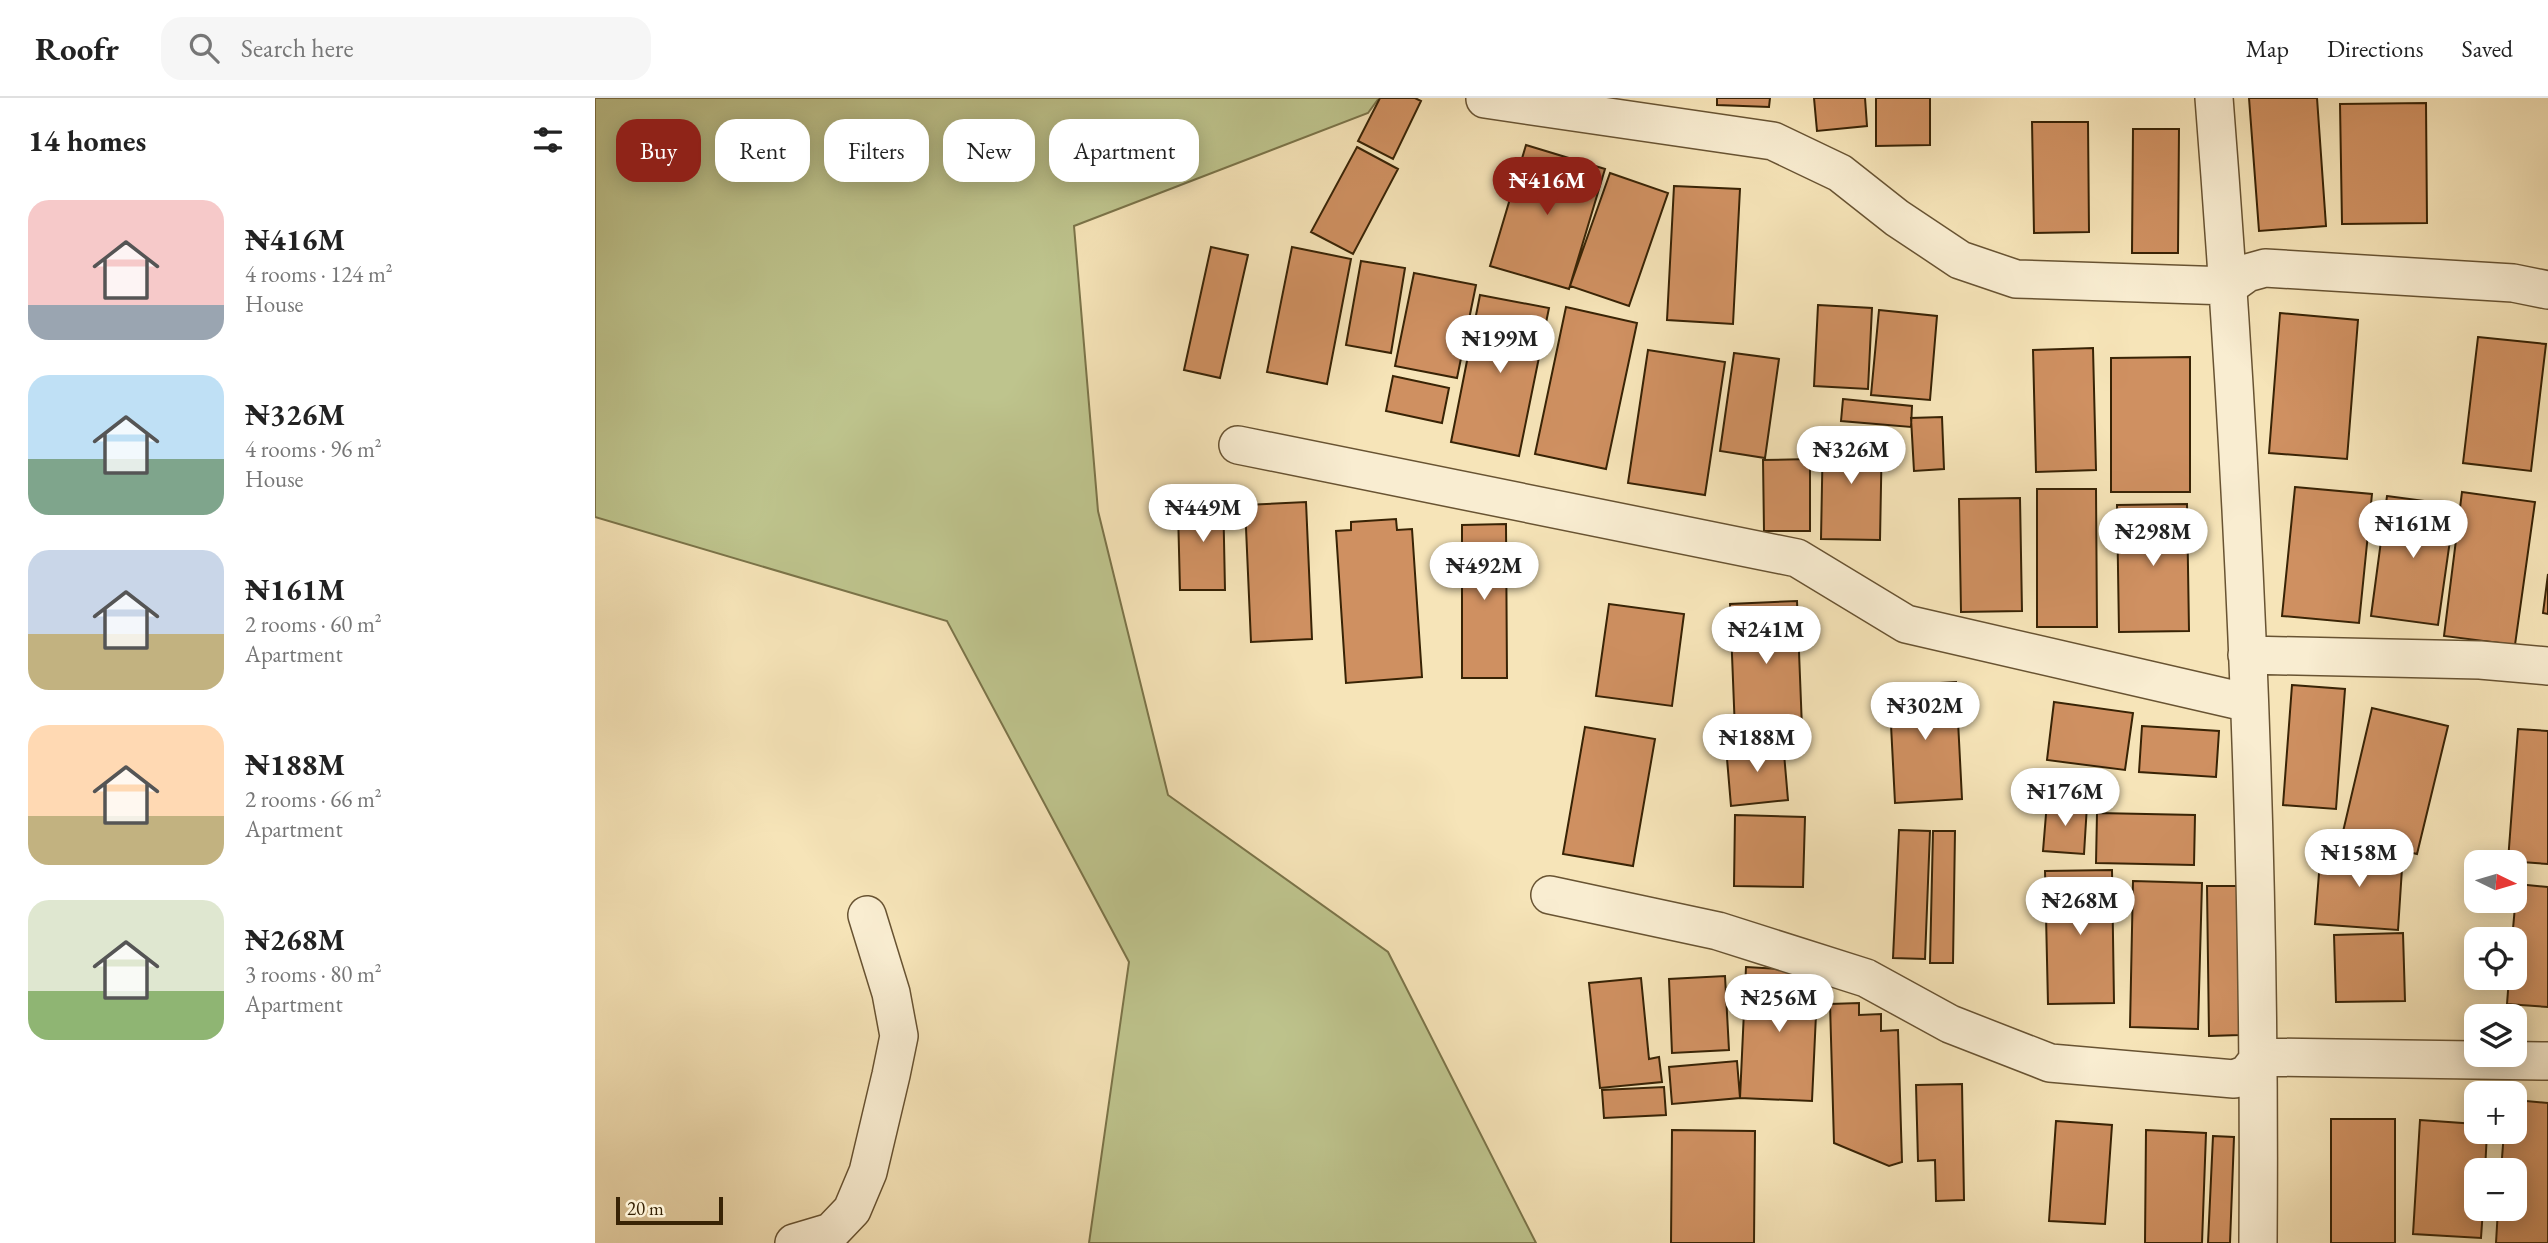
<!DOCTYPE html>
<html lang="en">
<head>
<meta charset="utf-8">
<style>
  :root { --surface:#fff; --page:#f6f6f6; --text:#222; --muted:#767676; --line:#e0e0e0; --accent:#8f2418 }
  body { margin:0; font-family:"EB Garamond",serif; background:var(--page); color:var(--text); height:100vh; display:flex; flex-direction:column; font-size:26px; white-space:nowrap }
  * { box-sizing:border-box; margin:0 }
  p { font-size:23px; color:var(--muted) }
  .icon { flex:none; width:38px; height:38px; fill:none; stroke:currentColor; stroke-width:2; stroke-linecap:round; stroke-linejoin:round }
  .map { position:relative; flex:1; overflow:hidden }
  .drawer { display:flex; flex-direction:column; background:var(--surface); width:595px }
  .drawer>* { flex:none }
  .banner { position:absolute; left:21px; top:21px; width:665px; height:63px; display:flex; gap:14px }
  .needle { width:46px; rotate:95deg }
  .fabs { position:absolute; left:1869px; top:752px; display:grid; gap:14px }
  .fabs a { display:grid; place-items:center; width:63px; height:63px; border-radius:14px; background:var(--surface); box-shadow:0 4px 18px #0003; font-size:35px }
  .scale { position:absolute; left:21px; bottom:18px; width:107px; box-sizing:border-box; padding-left:7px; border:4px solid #382305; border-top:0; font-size:19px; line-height:24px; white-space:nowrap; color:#382305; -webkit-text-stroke:5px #f9edd1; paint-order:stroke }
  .price { position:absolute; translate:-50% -60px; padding:0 16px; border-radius:24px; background:#fff; color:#222; font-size:23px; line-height:46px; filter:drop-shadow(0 2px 4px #0008) }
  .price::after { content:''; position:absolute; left:50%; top:42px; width:21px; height:16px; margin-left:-10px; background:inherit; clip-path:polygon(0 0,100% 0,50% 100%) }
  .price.current { background:var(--accent); color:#fff }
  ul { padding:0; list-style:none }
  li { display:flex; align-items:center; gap:21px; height:175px; padding:0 28px }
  li span { display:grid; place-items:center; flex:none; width:196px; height:140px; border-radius:21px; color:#555 }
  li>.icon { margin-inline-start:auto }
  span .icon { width:84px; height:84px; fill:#fffc; stroke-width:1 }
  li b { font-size:30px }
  h2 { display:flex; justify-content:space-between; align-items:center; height:84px; padding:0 28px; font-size:30px }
  .chip { padding:0 24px; border-radius:21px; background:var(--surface); box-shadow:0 4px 18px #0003; font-size:24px; line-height:63px }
  .chip.current { background:var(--accent); color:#fff }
  header { display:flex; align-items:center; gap:42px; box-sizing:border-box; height:98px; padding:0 35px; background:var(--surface); border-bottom:2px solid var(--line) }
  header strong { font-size:33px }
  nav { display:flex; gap:38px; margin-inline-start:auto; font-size:24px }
  .search { width:490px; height:63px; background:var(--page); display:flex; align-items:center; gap:18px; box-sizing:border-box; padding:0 24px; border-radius:21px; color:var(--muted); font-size:26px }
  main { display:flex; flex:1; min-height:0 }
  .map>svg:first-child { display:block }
</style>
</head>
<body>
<header>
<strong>Roofr</strong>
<div class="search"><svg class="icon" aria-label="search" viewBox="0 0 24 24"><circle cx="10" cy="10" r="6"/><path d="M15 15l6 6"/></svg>Search here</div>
<nav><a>Map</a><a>Directions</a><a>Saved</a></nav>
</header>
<main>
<section class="drawer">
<h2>14 homes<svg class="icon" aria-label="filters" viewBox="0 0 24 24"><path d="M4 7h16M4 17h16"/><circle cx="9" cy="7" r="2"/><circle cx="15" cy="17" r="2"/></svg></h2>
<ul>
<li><span style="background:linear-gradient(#f6c9c9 75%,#9aa5b1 0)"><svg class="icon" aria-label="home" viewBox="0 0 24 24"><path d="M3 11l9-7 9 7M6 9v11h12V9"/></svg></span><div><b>₦416M</b><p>4 rooms · 124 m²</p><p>House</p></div></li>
<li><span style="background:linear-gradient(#bfe0f5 60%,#7fa58c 0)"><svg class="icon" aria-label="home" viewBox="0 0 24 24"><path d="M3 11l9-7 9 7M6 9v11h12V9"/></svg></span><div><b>₦326M</b><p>4 rooms · 96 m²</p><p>House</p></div></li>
<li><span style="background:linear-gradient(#c9d6e8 60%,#c2b280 0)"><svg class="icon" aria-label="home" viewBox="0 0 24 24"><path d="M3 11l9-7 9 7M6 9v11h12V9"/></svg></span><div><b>₦161M</b><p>2 rooms · 60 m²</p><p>Apartment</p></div></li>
<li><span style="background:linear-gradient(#ffd9b3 65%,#c2b280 0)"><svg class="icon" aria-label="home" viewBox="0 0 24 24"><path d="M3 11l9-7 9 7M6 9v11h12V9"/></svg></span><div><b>₦188M</b><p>2 rooms · 66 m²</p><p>Apartment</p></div></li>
<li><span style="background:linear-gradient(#dfe7d0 65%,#8fb573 0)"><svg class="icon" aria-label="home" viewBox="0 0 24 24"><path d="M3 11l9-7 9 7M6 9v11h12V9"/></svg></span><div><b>₦268M</b><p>3 rooms · 80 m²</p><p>Apartment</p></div></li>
</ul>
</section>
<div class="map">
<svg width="1953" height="1145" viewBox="0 0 1953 1145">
  <rect width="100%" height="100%" fill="#f6e4b8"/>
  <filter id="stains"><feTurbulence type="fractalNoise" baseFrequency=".00286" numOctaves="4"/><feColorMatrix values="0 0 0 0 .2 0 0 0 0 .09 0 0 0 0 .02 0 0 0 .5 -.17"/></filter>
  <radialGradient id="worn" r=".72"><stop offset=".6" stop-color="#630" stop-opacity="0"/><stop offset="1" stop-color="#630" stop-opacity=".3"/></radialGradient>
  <!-- green -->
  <path fill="#bec48d" stroke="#7b7449" stroke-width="2" d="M0,0H784L773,15L479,128L503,413L573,697L793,854L941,1145H494L534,864L352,523L0,419Z"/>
  <!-- building -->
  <path fill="#cf9061" stroke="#382305" stroke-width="2" d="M785,0H820L826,3L798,61L763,43Z
    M1122,0H1175L1174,9L1122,7Z
    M1219,0H1270L1272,28L1222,33Z
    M1281,0H1335V47L1281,48Z
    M1654,0H1722L1731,128L1664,133Z
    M1831,5L1832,125L1747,126L1745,6Z
    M1437,24H1493L1494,134L1439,135Z
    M1538,31H1584L1583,155H1537Z
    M931,47L1010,71L974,191L895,168Z
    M762,49L803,71L758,156L716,134Z
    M1015,75L1073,95L1034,208L975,188Z
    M1079,88L1145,91L1138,226L1072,222Z
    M616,149L653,157L625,280L589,272Z
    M697,149L756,161L732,286L672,274Z
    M766,163L810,170L796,255L751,247Z
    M819,175L881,187L862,280L800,268Z
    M885,197L954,210L924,358L856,344Z
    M1223,207L1277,210L1273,291L1219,288Z
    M971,209L1042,225L1011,371L940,356Z
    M1284,212L1342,218L1335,302L1276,297Z
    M1685,215L1763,222L1752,361L1674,355Z
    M1883,239L1951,246L1936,373L1868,365Z
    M1498,250L1501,372L1441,374L1438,252Z
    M1053,252L1130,264L1110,397L1033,385Z
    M1139,255L1184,261L1170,360L1125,353Z
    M1595,259V394H1516V260Z
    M798,278L854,290L847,325L791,313Z
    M1248,301L1317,308L1316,329L1246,323Z
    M1347,319L1349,371L1319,373L1316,320Z
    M1228,333L1287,334L1285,442L1226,441Z
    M1215,361V433H1169L1168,362Z
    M1700,389L1777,396L1764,525L1687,518Z
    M1442,391H1501L1502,529H1442Z
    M628,393L630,492H585L583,413L601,412L600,394Z
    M1867,394L1940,404L1920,547L1849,538Z
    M1792,398L1860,407L1843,527L1776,518Z
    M1425,400L1427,513L1366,514L1364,401Z
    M711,404L717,541L656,544L650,407Z
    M1592,406L1594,533L1524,534L1522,407Z
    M801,421L802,432L817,431L827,579L751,585L741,433L756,432V424Z
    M911,426L912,580H867V427Z
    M1953,476V516L1948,515Z
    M1202,503L1207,630L1140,633L1135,506Z
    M1014,506L1089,516L1077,608L1001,598Z
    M1361,584L1367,701L1300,705L1294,588Z
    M1697,587L1750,591L1741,711L1688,707Z
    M1459,604L1538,615L1530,672L1452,662Z
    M1777,610L1853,628L1822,756L1747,738Z
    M1547,628L1624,633L1621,679L1544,674Z
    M990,629L1060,641L1038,768L968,756Z
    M1923,631L1953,633V766L1913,763Z
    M1188,644L1193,702L1136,708L1131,649Z
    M1452,704L1492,707L1489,756L1448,753Z
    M1502,715L1600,717L1599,767L1501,765Z
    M1140,717L1210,719L1208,789L1139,788Z
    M1304,732L1335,733L1330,861L1298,860Z
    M1338,733H1360L1358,865H1335Z
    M1726,750L1808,755L1803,832L1720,826Z
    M1517,772L1519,905L1453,906L1450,773Z
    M1538,783L1607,785L1603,931L1535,929Z
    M1922,786L1953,789V909L1912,906L1914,880H1920V842H1917Z
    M1612,788H1644L1645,937L1614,938Z
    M1808,835L1810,903L1741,904L1739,837Z
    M1151,869L1223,873L1217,1003L1145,1000Z
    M1130,878L1134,952L1077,955L1074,881Z
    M1046,880L1054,961L1064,959L1067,984L1005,990L994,885Z
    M1264,905V917L1286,916V933L1303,932L1307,1064L1294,1068L1239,1045L1235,906Z
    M1142,963L1145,1000L1077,1006L1074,969Z
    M1367,986L1369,1102L1341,1103L1340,1062L1323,1063L1321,987Z
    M1069,989L1071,1017L1009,1020L1007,992Z
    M1920,1002L1953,1005V1145H1901L1903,1111H1920V1073H1906L1909,1034H1920Z
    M1736,1021H1800V1145H1736Z
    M1825,1022L1881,1026V1034H1892L1890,1073H1881V1111H1888L1886,1140L1818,1136Z
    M1461,1023L1517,1027L1510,1126L1454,1123Z
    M1077,1032L1160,1033L1159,1145H1076Z
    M1551,1032L1611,1035L1607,1145H1550Z
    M1618,1038L1639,1039L1635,1145H1613Z"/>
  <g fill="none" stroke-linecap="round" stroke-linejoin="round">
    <!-- street casing -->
    <g stroke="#685332" stroke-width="40">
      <path id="street" d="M1619,0C1649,380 1666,763 1663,1145
        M890,1L1178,43L1245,75L1302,120L1365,162L1421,181L1634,188L1652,175L1670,170L1918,185L1953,192
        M643,347L1202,460L1311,526L1654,605
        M1652,557L1885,562L1953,568
        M955,797L1123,833L1271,880L1355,926L1455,965L1639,981L1652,976L1665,959L1953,963
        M199,1145L236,1134L257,1112L273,1074L296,977L304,938L296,895L272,817"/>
    </g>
    <!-- street -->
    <use href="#street" stroke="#f9edd1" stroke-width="37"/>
  </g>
  <rect width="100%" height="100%" filter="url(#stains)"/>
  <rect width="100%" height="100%" fill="url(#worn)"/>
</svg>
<div class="fabs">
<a><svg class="needle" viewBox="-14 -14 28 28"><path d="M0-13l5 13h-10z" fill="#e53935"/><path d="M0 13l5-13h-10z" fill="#767676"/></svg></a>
<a><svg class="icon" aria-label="locate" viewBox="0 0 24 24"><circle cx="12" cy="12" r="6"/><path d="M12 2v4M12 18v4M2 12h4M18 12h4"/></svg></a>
<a><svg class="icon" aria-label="layers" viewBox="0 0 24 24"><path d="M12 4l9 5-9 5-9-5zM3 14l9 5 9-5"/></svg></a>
<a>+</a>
<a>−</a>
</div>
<div class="scale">20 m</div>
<b class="price current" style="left:952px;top:119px">₦416M</b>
<b class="price" style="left:905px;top:277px">₦199M</b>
<b class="price" style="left:1256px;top:388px">₦326M</b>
<b class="price" style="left:608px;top:446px">₦449M</b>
<b class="price" style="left:1818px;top:462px">₦161M</b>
<b class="price" style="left:1558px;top:470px">₦298M</b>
<b class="price" style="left:889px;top:504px">₦492M</b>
<b class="price" style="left:1171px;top:568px">₦241M</b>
<b class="price" style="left:1330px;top:644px">₦302M</b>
<b class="price" style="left:1162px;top:676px">₦188M</b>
<b class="price" style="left:1470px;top:730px">₦176M</b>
<b class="price" style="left:1764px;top:791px">₦158M</b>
<b class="price" style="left:1485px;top:839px">₦268M</b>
<b class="price" style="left:1184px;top:936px">₦256M</b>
<div class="banner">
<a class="chip current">Buy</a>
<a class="chip">Rent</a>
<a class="chip">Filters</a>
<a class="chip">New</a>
<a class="chip">Apartment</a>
</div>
</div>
</main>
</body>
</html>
